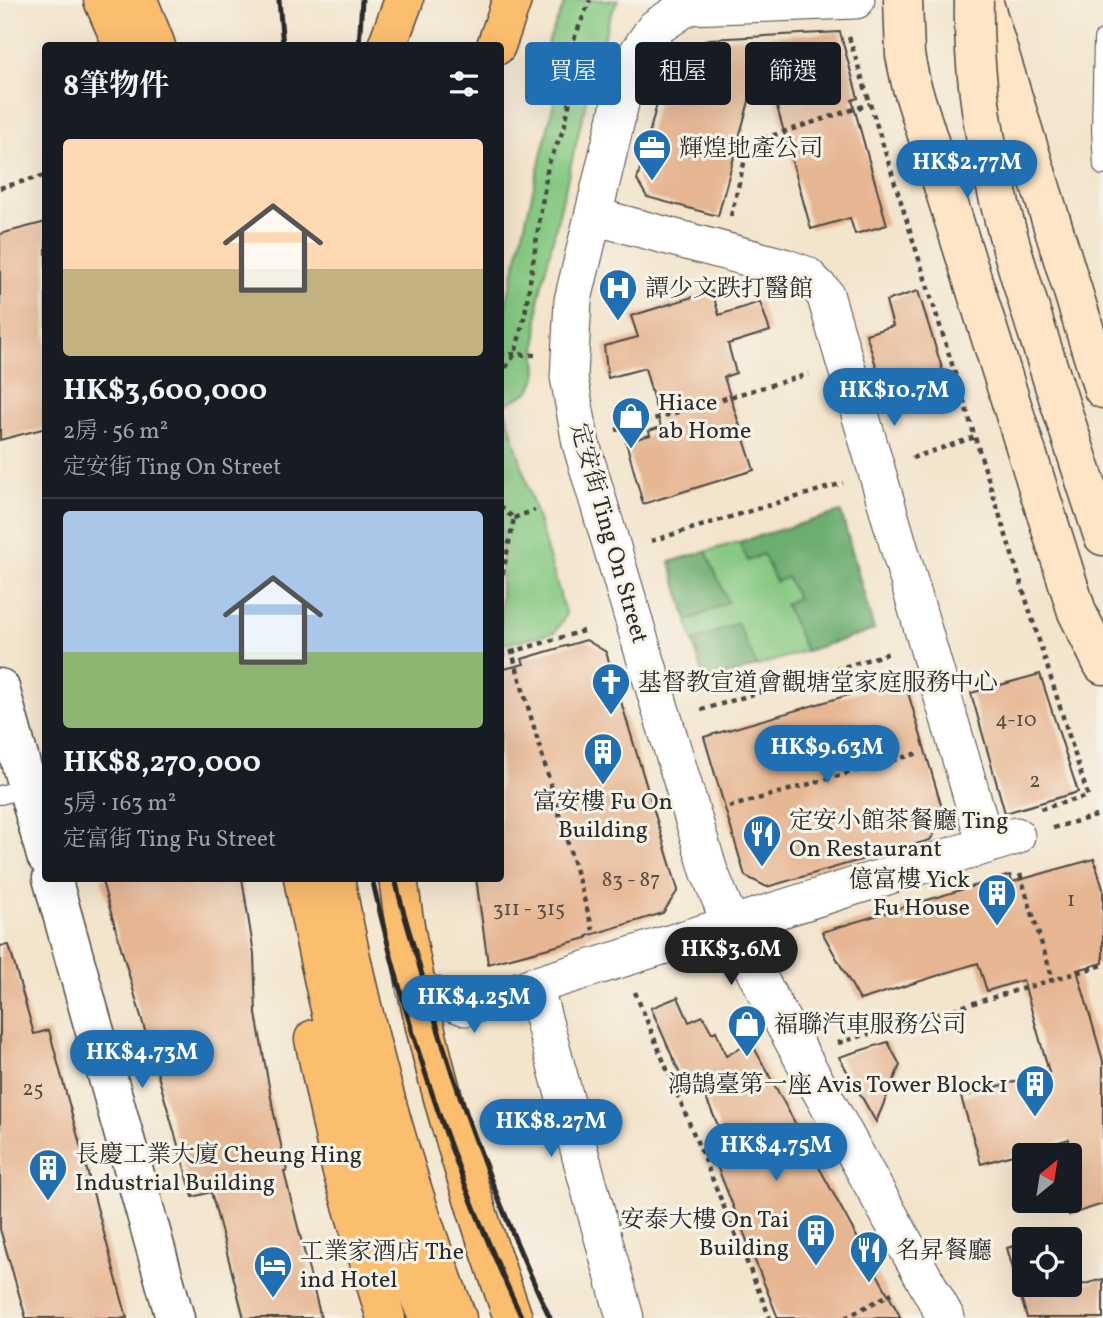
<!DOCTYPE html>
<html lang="zh-TW">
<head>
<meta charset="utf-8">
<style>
  :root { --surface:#171b24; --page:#20242c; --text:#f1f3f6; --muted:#9ea1a6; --line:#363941; --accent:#1f6fb2 }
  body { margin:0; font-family:Vollkorn,"Noto Serif TC",serif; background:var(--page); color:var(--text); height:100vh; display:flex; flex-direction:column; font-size:26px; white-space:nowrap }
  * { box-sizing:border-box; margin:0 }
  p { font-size:23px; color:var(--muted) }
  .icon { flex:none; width:38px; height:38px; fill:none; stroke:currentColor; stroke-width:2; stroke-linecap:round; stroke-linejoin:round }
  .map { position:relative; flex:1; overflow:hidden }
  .sheet { position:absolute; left:42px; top:42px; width:462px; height:840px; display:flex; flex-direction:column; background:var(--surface); border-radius:7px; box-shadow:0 7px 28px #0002 }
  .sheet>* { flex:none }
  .hud { position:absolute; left:525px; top:42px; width:472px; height:63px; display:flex; gap:14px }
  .needle { width:46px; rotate:30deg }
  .tools { position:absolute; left:1012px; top:1143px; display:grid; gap:14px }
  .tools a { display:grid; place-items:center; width:70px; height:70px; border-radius:7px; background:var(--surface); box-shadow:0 7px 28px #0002; font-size:35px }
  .price { position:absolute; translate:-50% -60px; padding:0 16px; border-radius:24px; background:var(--accent); color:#fff; font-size:23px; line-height:46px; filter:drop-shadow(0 2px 4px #0008) }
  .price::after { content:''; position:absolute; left:50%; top:42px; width:21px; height:16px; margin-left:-10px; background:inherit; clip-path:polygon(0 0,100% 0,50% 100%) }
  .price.active { background:#222; color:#fff }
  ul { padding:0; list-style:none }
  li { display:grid; align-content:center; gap:14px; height:371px; padding:0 21px }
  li+li { border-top:2px solid var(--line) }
  li span { display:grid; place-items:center; height:217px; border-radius:7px; color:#555 }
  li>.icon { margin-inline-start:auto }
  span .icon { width:126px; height:126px; fill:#fffc; stroke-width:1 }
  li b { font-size:30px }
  h2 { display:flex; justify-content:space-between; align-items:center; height:84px; padding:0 21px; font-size:30px }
  .chip { padding:0 24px; border-radius:7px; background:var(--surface); box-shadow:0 7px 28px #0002; font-size:24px; line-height:63px }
  .chip.active { background:var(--accent); color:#fff }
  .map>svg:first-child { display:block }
</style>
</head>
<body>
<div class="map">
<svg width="1103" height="1318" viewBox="0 0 1103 1318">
  <rect width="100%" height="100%" fill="#f7f3e8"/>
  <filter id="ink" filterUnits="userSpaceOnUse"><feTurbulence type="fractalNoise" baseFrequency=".0143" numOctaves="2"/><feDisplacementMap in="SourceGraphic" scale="14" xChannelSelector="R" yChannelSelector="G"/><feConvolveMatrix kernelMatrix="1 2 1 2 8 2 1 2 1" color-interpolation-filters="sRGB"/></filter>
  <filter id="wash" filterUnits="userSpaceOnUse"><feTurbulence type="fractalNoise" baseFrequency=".00686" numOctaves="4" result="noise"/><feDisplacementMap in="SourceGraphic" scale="28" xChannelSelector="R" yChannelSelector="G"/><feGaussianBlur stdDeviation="1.57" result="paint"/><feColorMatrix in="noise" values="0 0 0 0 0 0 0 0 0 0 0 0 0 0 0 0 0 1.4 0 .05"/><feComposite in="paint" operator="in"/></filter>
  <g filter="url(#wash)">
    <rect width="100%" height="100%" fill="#f3e4cc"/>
    <!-- green -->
    <path fill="#86c982" stroke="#587a56" stroke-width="2" d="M566,0H618L609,19L592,77L539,297L536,355L537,375L530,391L504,405L566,615L555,632L501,645V346H504L507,300L554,102L553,76L545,49Z
      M841,512L874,630L705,682L670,562Z"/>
    <!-- forest -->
    <path fill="#6cad70" stroke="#4c6c4e" stroke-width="2" d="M841,512L874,630L806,651L785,604L797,598L787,577L776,582L763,554L748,561L739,542Z
      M706,551L728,602L688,621L670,562Z
      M737,623L757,666L705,682L693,642Z"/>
    <g id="blocks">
      <!-- building -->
      <path fill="#e6b591" d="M840,32L858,98L852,100L887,225L855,234L850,218L811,229L762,53L718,216L647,197L637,180L669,58L709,39Z
        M46,222V428L0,440V234Z
        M712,291L719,315L760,302L770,331L728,344L736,373L724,377L754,470L643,504L626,442L650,435L649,431L661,427L645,368L608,378L604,346L638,337L631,316Z
        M918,291L951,397L920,406L913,383L884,391L866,334L893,326L886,301Z
        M586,640L606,652L678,890L663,913L587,936V938L488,964L476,878H500V670L524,664L522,659Z
        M1040,674L1078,792L1005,813L971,693Z
        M904,679L945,818L930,840L767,887L745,876L704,737Z
        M1094,859L1103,889V963L1077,970L1103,1061V1204L1069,1215V1139L981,1164L961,1097L1049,1072L1023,980L987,991L978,963L860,1000L822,932L1010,875L1012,882Z
        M101,878H242L254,954L256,1014L274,1114L287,1171L284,1172L321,1318H244L211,1192L193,1197Z
        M9,945L34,1034L49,1030L127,1318H26L0,1229V946Z
        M678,997L689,1022L703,1016L712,1033L716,1031L726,1056L751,1042L901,1318H778L711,1151L726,1143L695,1074L683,1081L651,1008Z
        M888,1042L900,1065L876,1122L839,1057Z
        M1066,1231L1068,1239H1038Z
        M1024,1243V1284H1069V1244L1081,1285L1103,1279V1318H1027L1007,1248Z"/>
    </g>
  </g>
  <g filter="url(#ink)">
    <use href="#blocks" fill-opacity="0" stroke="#494743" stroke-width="2"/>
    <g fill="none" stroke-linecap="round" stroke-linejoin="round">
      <!-- service casing -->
      <g stroke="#494743" stroke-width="20">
        <path id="service" d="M1103,39L1101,130L1103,166
          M0,795L26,788"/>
      </g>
      <!-- minor casing -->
      <g stroke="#494743" stroke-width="39">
        <path id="minor" d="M856,0L688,6L655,28L629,66L573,300L569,377L581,444L709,871L731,925L759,979L946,1318
          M593,216L784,267L806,275L825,294L986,845
          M534,985L625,1318
          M415,988L466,1007L1016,836"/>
      </g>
      <!-- tertiary casing -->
      <g stroke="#494743" stroke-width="41">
        <path id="tertiary" d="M0,688L46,856
          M52,878L175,1318"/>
      </g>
      <!-- secondary casing -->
      <g stroke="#494743" stroke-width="41">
        <path id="secondary" d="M903,0L905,55L911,84L1077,612L1103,665
          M983,0L1103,389
          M1054,385L1103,536"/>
      </g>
      <!-- trunk casing -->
      <g stroke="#494743" stroke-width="41">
        <path id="trunk" d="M103,0L123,46
          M138,0L156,46
          M387,46L404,0
          M496,46L512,0
          M303,878C330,1028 370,1178 428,1318
          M335,878C363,1028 403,1176 457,1318
          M398,878C417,1029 463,1175 513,1318
          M314,1039L341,1168L386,1318"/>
      </g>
      <!-- path -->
      <path stroke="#494743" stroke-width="4.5" stroke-dasharray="5 5" stroke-linecap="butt" d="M849,37L1088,796L1040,809
        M551,69L567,64
        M0,188L46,175
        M731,216L749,143L870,104
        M500,354L535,355
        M500,376L515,354L525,314L548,165L564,128L572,92L567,56L590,0
        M616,430L809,374
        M912,458L975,437
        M500,507L514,518L500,587
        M514,518L535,510
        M651,541L843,483
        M583,631L512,652L593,930
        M500,655L512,652
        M701,710L890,653
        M729,807L919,753
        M1053,828L1103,814
        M1020,874L1053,980
        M635,992L770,1318
        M838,1043L1103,965
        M845,1318L892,1293"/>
      <!-- service -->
      <use href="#service" stroke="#fff" stroke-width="18"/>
      <!-- minor -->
      <use href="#minor" stroke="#fff" stroke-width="37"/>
      <!-- tertiary -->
      <use href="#tertiary" stroke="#fff" stroke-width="38"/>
      <!-- secondary -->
      <use href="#secondary" stroke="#fde5c5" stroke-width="38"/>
      <!-- trunk -->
      <use href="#trunk" stroke="#fbbd6e" stroke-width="38"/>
      <!-- rail -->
      <path stroke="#2b2b2b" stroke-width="5" d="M279,0L283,46
        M359,46L362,0
        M372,878C406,1030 456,1177 522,1318
        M395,878C401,906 410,934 418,961C452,1084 496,1202 550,1318"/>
      <!-- secondary-bridge casing -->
      <g stroke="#494743" stroke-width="41" stroke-linecap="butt">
        <path id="secondary-bridge" d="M974,0C971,136 1014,258 1054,385"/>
      </g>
      <!-- secondary-bridge -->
      <use href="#secondary-bridge" stroke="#fde5c5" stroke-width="38"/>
    </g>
  </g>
  <!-- icons -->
  <defs>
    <g id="office-pin" transform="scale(2.0125)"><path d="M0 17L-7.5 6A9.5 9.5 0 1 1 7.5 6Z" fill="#1f6fb2" stroke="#f7f3e8"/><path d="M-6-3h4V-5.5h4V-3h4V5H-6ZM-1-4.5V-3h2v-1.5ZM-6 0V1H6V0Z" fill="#fff"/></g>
    <g id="hospital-pin" transform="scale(2.0125)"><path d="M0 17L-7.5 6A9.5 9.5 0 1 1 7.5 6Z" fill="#1f6fb2" stroke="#f7f3e8"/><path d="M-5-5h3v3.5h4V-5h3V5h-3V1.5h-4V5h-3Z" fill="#fff"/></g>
    <g id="shop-pin" transform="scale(2.0125)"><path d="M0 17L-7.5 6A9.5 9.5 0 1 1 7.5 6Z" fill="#1f6fb2" stroke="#f7f3e8"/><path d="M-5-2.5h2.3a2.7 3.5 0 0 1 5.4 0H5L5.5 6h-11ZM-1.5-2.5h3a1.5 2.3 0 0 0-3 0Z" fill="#fff"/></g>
    <g id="church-pin" transform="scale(2.0125)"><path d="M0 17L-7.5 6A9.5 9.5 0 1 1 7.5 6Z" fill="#1f6fb2" stroke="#f7f3e8"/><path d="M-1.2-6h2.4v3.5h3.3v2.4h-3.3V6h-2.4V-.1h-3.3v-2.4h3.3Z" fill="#fff"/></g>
    <g id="building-pin" transform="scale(2.0125)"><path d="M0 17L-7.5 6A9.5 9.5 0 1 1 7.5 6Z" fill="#1f6fb2" stroke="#f7f3e8"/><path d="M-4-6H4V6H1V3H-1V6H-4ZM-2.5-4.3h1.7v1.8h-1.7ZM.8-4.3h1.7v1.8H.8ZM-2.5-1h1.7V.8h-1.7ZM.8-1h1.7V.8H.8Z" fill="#fff"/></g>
    <g id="restaurant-pin" transform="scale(2.0125)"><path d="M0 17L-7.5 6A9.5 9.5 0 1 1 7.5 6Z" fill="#1f6fb2" stroke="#f7f3e8"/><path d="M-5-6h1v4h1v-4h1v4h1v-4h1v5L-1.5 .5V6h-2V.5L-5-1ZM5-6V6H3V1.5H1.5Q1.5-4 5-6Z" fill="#fff"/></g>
    <g id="hotel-pin" transform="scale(2.0125)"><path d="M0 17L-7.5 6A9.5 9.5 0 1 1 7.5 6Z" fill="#1f6fb2" stroke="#f7f3e8"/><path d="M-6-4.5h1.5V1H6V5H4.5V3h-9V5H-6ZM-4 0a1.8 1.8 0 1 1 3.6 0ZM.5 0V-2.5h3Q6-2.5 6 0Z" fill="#fff"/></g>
  </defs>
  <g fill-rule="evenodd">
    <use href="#office-pin" x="652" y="148"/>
    <use href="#hospital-pin" x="618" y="288"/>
    <use href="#shop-pin" x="631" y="416"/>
    <use href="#church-pin" x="611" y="682"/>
    <use href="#building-pin" x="603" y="752"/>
    <use href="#restaurant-pin" x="762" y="834"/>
    <use href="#building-pin" x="997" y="893"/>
    <use href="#shop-pin" x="747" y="1024"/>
    <use href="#building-pin" x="1035" y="1084"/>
    <use href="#building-pin" x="48" y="1168"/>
    <use href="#building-pin" x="816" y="1233"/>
    <use href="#restaurant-pin" x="869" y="1250"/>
    <use href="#hotel-pin" x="273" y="1265"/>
  </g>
  <g text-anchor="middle" stroke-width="6" stroke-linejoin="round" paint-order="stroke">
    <!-- number labels -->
    <g font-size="21" fill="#5a4e44">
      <text x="1016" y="726">4-10</text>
      <text x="1035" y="787">2</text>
      <text x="631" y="886">83 - 87</text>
      <text x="1071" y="906">1</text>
      <text x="529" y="915">311 - 315</text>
      <text x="33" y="1095">25</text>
    </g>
    <!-- poi labels -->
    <g font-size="24" fill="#2b2b2b" stroke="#f7f3e8" text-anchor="start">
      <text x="679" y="156">輝煌地產公司</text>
      <text x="645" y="296">譚少文跌打醫館</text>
      <text x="658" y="410">Hiace<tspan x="658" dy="28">ab Home</tspan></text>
      <text x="638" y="690">基督教宣道會觀塘堂家庭服務中心</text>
      <text x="603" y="809" text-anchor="middle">富安樓 Fu On<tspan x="603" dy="28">Building</tspan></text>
      <text x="789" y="828">定安小館茶餐廳 Ting<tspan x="789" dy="28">On Restaurant</tspan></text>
      <text x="970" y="887" text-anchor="end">億富樓 Yick<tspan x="970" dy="28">Fu House</tspan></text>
      <text x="774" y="1032">福聯汽車服務公司</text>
      <text x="1008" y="1092" text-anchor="end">鴻鵠臺第一座 Avis Tower Block 1</text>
      <text x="75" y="1162">長慶工業大廈 Cheung Hing<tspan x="75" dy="28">Industrial Building</tspan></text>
      <text x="789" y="1227" text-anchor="end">安泰大樓 On Tai<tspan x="789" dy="28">Building</tspan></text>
      <text x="896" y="1258">名昇餐廳</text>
      <text x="300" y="1259">工業家酒店 The<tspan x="300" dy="28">ind Hotel</tspan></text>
    </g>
    <!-- street labels -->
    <g font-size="24" fill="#2b2b2b" stroke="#f7f3e8">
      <text transform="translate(610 533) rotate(74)" y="8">定安街 Ting On Street</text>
    </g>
  </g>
</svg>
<div class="tools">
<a><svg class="needle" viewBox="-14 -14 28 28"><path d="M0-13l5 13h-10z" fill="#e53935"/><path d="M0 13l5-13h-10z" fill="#9ea1a6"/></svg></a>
<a><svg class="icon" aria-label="locate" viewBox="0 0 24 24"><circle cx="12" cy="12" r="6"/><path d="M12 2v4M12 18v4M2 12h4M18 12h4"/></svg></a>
</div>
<b class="price" style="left:967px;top:200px">HK$2.77M</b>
<b class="price" style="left:894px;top:428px">HK$10.7M</b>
<b class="price" style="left:827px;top:785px">HK$9.63M</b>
<b class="price active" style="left:731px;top:987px">HK$3.6M</b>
<b class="price" style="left:474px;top:1035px">HK$4.25M</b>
<b class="price" style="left:142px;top:1090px">HK$4.73M</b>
<b class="price" style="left:551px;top:1159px">HK$8.27M</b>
<b class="price" style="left:776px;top:1183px">HK$4.75M</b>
<div class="hud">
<a class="chip active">買屋</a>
<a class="chip">租屋</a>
<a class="chip">篩選</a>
</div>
<section class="sheet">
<h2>8筆物件<svg class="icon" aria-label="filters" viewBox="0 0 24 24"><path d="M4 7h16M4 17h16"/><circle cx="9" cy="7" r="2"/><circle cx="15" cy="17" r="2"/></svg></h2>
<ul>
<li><span style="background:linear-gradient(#ffd9b3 60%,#c2b280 0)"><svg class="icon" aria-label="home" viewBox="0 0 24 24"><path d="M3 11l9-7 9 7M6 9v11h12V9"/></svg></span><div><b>HK$3,600,000</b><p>2房 · 56 m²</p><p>定安街 Ting On Street</p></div></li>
<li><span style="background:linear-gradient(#a9c7e8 65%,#8fb573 0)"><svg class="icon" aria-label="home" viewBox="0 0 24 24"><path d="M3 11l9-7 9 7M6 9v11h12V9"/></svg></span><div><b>HK$8,270,000</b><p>5房 · 163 m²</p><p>定富街 Ting Fu Street</p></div></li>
</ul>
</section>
</div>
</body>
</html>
